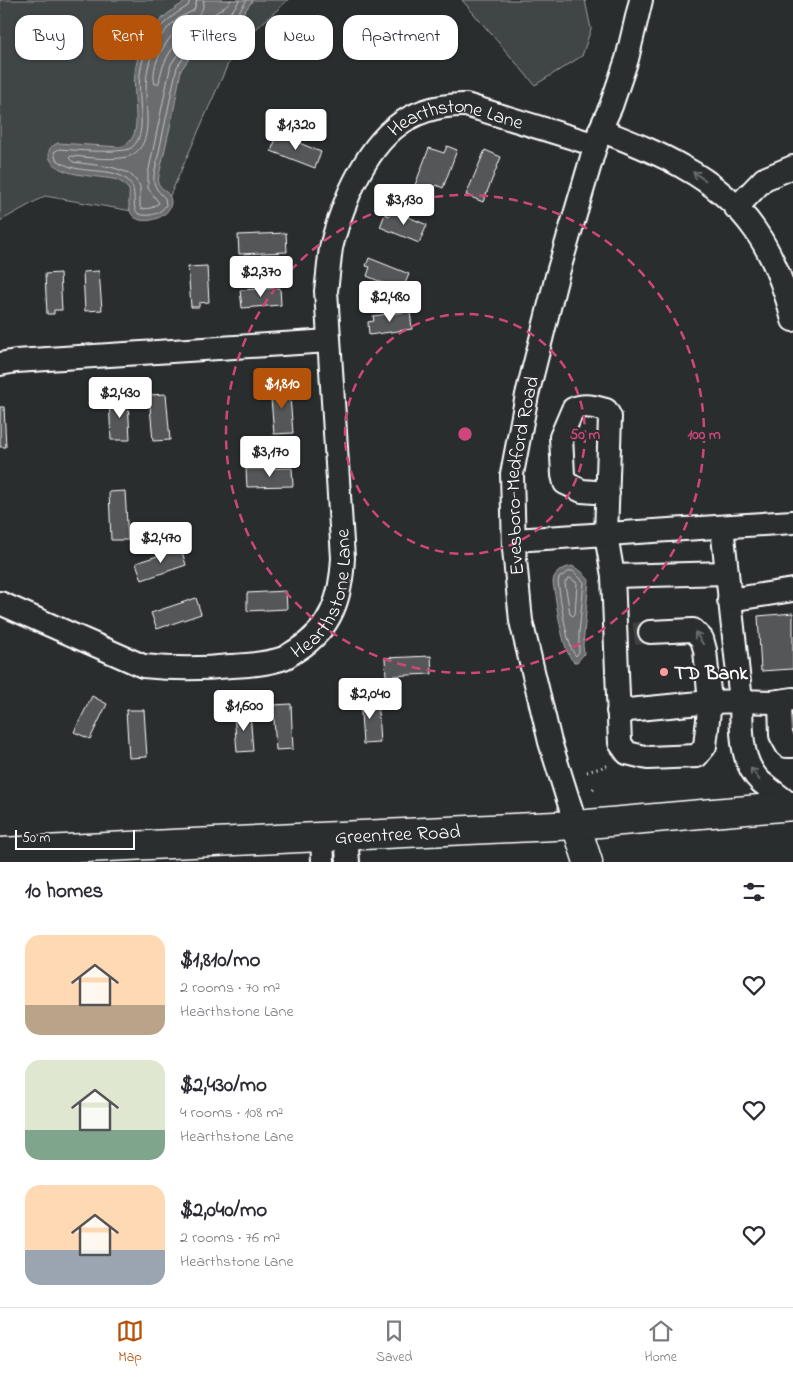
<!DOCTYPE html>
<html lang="en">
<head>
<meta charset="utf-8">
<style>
  :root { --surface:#fff; --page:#f7f7f7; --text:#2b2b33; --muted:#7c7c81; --line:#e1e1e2; --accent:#b45309 }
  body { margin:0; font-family:"Indie Flower",sans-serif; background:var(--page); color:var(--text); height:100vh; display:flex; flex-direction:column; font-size:19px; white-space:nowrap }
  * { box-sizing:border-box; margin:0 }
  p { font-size:16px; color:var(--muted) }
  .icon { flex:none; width:28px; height:28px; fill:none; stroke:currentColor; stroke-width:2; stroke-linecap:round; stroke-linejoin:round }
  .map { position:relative; height:862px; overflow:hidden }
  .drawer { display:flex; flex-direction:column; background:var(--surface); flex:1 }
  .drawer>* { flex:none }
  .hud { position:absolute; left:15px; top:15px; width:500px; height:45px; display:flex; gap:10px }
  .scale { position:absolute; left:15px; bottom:12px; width:120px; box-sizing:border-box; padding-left:5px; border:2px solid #fff; border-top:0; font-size:14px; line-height:18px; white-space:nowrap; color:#fff; -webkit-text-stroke:4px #2a2d2e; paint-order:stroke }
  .price { position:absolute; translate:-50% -42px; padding:0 11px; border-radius:5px; background:#fff; color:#222; font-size:16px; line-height:32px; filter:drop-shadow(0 1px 2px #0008) }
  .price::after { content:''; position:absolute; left:50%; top:30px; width:15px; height:11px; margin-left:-8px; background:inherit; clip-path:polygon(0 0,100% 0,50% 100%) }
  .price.current { background:var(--accent); color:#fff }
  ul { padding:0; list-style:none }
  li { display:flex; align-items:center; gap:15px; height:125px; padding:0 25px }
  li span { display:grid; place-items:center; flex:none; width:140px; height:100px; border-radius:15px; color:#555 }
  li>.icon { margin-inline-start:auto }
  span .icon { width:60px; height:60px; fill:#fffc; stroke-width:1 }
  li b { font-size:21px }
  h2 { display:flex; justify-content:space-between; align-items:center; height:60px; padding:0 25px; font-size:21px }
  .chip { padding:0 18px; border-radius:15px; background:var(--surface); box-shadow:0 1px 4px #0004; font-size:18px; line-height:45px }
  .chip.current { background:var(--accent); color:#fff }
  .menu { display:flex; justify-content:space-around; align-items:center; height:70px; border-top:1px solid var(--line); background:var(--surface); font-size:14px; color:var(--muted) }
  .menu a { display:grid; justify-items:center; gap:2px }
  .menu .current { color:var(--accent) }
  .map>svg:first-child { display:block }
</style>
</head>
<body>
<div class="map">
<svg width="793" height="862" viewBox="0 0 793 862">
  <rect width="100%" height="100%" fill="#2a2d2e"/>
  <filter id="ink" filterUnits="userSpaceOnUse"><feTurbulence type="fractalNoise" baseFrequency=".02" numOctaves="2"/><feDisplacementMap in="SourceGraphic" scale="10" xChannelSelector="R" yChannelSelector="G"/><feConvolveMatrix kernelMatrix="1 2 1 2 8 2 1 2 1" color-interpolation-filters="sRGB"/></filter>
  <g filter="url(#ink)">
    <!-- green -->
    <path fill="#414445" stroke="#a0a2a2" d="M0,0H288L235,48L161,216L45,196L0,221Z
      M462,0H585L591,29L582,56L535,85Z"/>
    <!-- water -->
    <path fill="#6a6c6d" stroke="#a6a7a7" d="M189,0H253L239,19L208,40L193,53L181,70L173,114L159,175L158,183C162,190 171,193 171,202C171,219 138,228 131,213C127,206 130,197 129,190C125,185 122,182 117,180C100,175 52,178 49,155C48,148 52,146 58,143L120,147C142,141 135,113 135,97C134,85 134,70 138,58C146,31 164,13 189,0Z
      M572,566L581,571L589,580L583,645L584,654L577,662H574C562,653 556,599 553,583C553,572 563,568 572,566Z"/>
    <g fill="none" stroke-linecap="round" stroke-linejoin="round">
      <!-- shore -->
      <path stroke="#c3c4c5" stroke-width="1" d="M190,0L188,6C166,19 150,34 143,60C139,71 139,86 140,98C140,113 146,137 131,148C122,154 71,150 59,149L54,152L56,159C78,177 107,165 126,179C144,191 122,218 150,215C157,214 162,211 166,205L165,198C157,190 153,187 154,175L177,67L190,49L205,36L236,16L247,0
        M197,0L194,10C189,13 185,15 180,17C169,25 159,37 154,50C147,64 146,79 146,94C146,113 153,143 132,155C118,162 87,157 71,156L69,158L73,162L111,167L129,173L134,178L140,186V207L142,209L151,208L159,203L148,188V174L171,64L185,44L201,31L232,11L240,0
        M204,0C204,16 193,17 182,25C168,37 149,65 155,84L159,83C163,53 182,34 206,19C215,13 225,8 231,0
        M573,571L584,582L579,633V652L576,656C567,649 560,596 558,582L559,578L568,572Z
        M570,578L577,583L575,614L573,616L570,614L565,583Z"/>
    </g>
    <!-- building -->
    <path fill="#555758" stroke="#fff" d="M278,134L321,152L315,168L271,151Z
      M447,146L457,150L443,188L436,185L433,192L415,185L429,148L444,153Z
      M485,150L501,157L483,202L466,195Z
      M392,210L427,225L419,243L380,227L385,214L389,216Z
      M286,233L287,252L239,254L238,235Z
      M369,258L409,274L402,291L367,276L370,267L366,266Z
      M207,266L209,302L199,303V307H191L188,267Z
      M99,271L102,310L85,311L83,272Z
      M60,273L62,310H54V314H47L45,274Z
      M280,288L281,305L242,308L240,290Z
      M410,311L412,329L369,335L368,322L374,321L373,316Z
      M289,385L293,433L274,434L270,387Z
      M166,394L170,440L153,441L149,395Z
      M109,399H128L130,440H111Z
      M0,407H4L6,447H0Z
      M292,468L293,486L247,487L246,469Z
      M125,491L128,540H111L109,492Z
      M181,548L186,565L142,580L136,563Z
      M286,591L287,609L247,611V593Z
      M196,598L201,614L157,629L151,613Z
      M793,613V669L761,671L758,616Z
      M431,656L432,674L386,676L385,658Z
      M377,695L380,743L363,744L360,697Z
      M92,696L107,704L90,739L74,732Z
      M291,704L293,749L276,750L273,705Z
      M126,710H144L147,757L129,758Z
      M250,712L253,751L237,752L234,713Z"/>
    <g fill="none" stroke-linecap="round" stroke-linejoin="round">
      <!-- minor-tunnel -->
      <path stroke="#3f4243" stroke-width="22" stroke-dasharray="22 11" stroke-linecap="butt" d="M634,634L650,632"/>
      <!-- minor casing -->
      <g stroke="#fff" stroke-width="26">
        <g id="minor">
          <path d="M600,130C628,141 657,152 683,167C747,202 776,251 793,320"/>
          <path d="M736,208L764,179L793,167"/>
          <path d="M0,364L16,361L329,341"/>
          <path d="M608,493L582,491L565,483L563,475L561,437L573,409C584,404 595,407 606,410L610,417L606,535L613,576L620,743L627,753L648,758L697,756L705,746L710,702L618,711"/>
          <path d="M722,527L741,701L772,702L793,699"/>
          <path d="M514,540L793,522"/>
          <path d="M613,576L727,573"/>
          <path d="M729,600L793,590"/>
          <path id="s1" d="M0,603L143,666C173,669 202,669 231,666C248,665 268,664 284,658C289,656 293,652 297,650C332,628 341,597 343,558L326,291C328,277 329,262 331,248C335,230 342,211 349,194C373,140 404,104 466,105L596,145"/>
          <path d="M650,632L693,630L702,639L705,650L710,702L741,701C742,729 739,761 761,782C771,790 782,798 792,806"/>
          <path d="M780,701L781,735L787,746H793"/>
          <path id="s2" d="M576,825L550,742L521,621L514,549L512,474L527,395L557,276L600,130L611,106L627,59L641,0"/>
          <path d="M346,836L348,862"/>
          <path d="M322,837L323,862"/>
        </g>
      </g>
      <!-- major casing -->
      <g stroke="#fff" stroke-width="31">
        <g id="major">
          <path d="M576,825L588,862"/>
          <path id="s3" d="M0,852L576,825L793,806"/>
        </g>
      </g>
      <!-- path -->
      <path stroke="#fff" stroke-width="3" stroke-dasharray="1 4" stroke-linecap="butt" d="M587,772L610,765
        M593,789L596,786"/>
      <!-- minor -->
      <use href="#minor" stroke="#2a2d2e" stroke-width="22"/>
      <!-- major -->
      <use href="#major" stroke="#2a2d2e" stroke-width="28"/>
    </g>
    <!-- one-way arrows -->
    <defs><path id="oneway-shaft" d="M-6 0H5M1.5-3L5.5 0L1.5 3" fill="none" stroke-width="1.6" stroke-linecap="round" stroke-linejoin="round" transform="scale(1.25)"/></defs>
    <g stroke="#6a6c6d">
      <use href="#oneway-shaft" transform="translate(699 176) rotate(-147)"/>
      <use href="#oneway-shaft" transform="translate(699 638) rotate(-124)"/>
      <use href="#oneway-shaft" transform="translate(755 774) rotate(-127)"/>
    </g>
  </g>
  <!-- distance rings -->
  <g fill="none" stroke="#ce467c" stroke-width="2.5" stroke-dasharray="9 6">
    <circle cx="465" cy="434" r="120"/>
    <circle cx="465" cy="434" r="239"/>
  </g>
  <!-- markers -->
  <circle fill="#ff9aa2" stroke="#2a2d2e" stroke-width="2" cx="664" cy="672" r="5"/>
  <g text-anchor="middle" stroke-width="4" stroke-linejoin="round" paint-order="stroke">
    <!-- street labels -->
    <g font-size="20" fill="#fff" stroke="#2a2d2e">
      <text dy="7" stroke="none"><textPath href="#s1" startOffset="935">Hearthstone Lane</textPath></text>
      <text dy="7" stroke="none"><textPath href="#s2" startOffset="358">Evesboro-Medford Road</textPath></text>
      <text dy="7" stroke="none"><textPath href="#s1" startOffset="379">Hearthstone Lane</textPath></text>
      <text dy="7" stroke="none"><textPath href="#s3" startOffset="398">Greentree Road</textPath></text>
    </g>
    <!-- poi labels -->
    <g font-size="20" font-weight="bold" fill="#fff" stroke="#2a2d2e" text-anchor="start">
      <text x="674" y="679">TD Bank</text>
    </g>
  </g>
  <circle cx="465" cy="434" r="8" fill="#ce467c" stroke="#2a2d2e" stroke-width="2.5"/>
  <g font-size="15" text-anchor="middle" font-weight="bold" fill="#ce467c" stroke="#2a2d2e" stroke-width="4" stroke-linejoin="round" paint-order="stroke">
    <text x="585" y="439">50 m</text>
    <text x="704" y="439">100 m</text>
  </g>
</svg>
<div class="scale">50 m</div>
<b class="price" style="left:296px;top:151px">$1,320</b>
<b class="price" style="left:404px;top:226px">$3,130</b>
<b class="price" style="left:261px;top:298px">$2,370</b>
<b class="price" style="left:390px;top:323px">$2,480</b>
<b class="price current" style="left:282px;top:410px">$1,810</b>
<b class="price" style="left:120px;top:419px">$2,430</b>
<b class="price" style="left:270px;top:478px">$3,170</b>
<b class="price" style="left:161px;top:564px">$2,470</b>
<b class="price" style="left:370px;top:720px">$2,040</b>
<b class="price" style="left:244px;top:732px">$1,600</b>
<div class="hud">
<a class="chip">Buy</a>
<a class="chip current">Rent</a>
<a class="chip">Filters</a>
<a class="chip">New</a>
<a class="chip">Apartment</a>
</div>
</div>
<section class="drawer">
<h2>10 homes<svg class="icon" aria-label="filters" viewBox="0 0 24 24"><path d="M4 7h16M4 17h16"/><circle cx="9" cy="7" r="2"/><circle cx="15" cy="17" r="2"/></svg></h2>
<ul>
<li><span style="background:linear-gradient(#ffd9b3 70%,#b9a48a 0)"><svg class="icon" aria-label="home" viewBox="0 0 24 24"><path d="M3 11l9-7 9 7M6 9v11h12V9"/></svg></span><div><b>$1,810/mo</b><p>2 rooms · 70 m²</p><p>Hearthstone Lane</p></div><svg class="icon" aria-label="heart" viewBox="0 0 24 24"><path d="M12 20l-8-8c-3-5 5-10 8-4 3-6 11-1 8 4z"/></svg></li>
<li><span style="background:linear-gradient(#dfe7d0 70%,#7fa58c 0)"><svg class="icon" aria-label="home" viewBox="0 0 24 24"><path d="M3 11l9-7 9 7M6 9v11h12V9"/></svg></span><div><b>$2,430/mo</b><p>4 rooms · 108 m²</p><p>Hearthstone Lane</p></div><svg class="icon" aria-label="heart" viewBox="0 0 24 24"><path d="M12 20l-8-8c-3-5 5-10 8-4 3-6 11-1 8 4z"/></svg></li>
<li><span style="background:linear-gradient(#ffd9b3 65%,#9aa5b1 0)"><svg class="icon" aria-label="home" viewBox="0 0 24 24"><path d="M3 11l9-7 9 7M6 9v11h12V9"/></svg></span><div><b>$2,040/mo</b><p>2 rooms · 76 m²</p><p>Hearthstone Lane</p></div><svg class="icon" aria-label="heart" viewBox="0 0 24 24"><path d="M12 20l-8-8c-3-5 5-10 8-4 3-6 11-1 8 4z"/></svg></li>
</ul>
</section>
<nav class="menu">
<a class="current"><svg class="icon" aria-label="map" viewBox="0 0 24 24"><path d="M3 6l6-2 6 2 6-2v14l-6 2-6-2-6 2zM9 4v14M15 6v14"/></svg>Map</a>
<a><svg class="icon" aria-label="saved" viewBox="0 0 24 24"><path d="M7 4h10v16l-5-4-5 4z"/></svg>Saved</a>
<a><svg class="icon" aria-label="home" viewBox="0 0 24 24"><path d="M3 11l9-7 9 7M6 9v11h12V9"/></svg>Home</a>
</nav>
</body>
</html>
